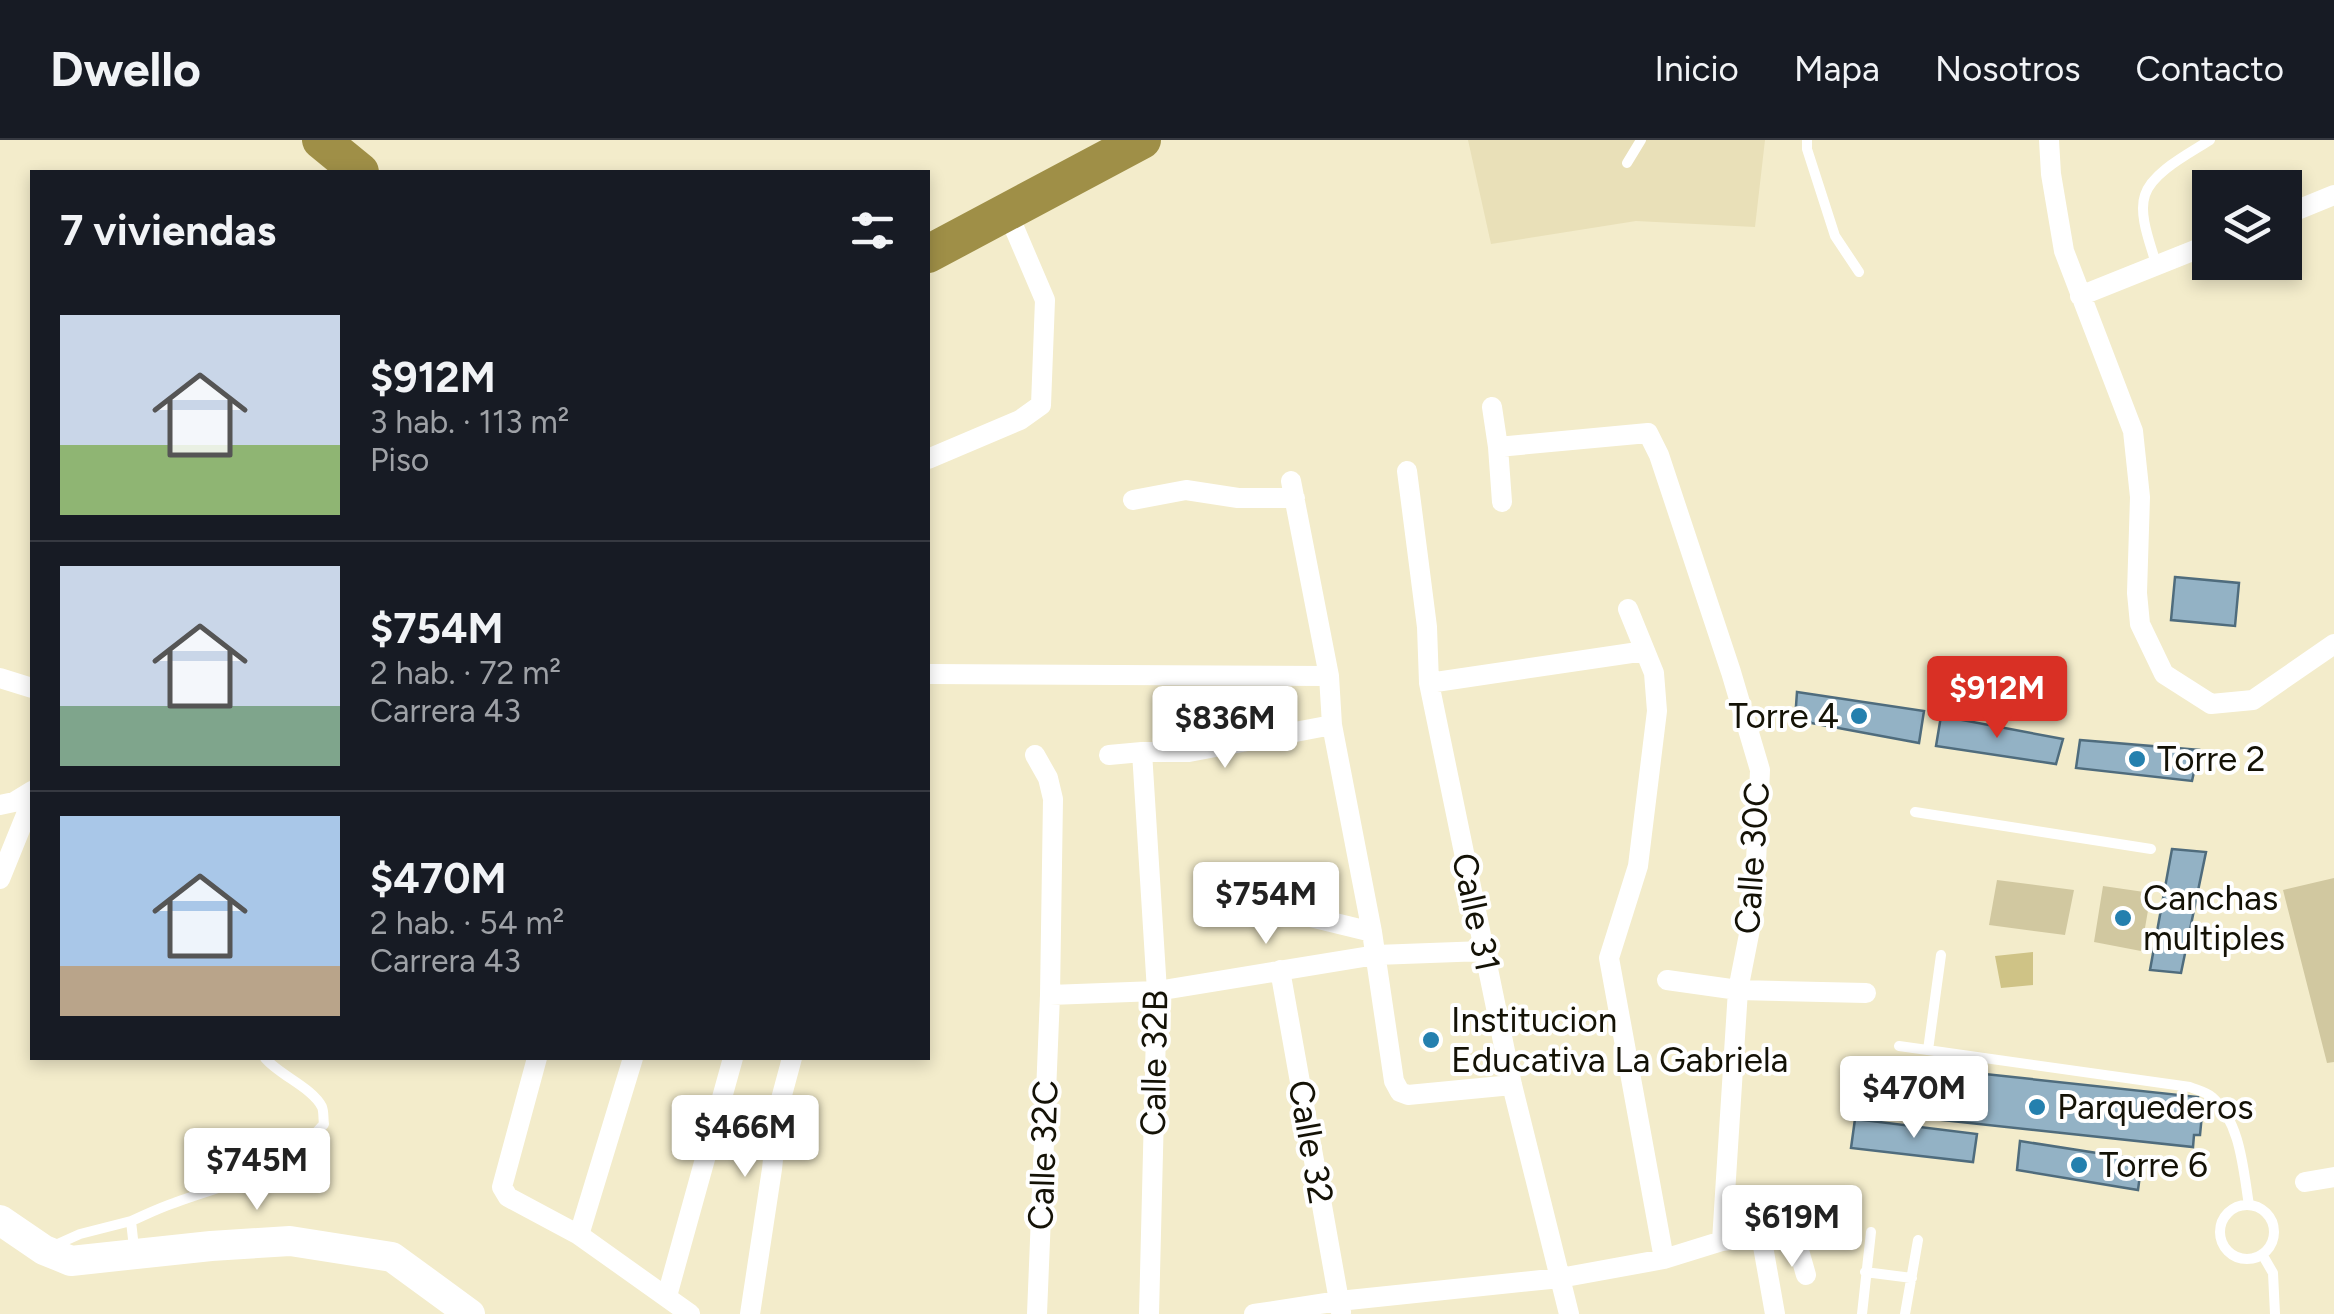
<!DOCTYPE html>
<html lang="es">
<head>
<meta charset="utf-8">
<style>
  :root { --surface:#171b24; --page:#20242c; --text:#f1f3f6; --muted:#9ea1a6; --line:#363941; --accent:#d93025 }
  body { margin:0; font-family:Figtree,sans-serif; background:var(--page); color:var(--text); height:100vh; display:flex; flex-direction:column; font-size:38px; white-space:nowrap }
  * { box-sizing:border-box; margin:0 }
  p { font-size:32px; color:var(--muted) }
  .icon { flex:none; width:55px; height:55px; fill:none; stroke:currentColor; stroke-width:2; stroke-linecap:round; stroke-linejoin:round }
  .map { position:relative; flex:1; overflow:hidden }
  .details { position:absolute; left:30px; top:30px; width:900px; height:890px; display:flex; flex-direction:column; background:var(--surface); border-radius:0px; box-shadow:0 5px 15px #0003 }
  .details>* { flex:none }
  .fabs { position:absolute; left:2192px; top:30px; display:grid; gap:20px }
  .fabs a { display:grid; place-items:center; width:110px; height:110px; border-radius:0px; background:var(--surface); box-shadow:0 5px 15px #0003; font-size:50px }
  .price { position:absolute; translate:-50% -85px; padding:0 22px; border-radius:10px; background:#fff; color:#222; font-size:32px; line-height:65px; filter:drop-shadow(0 2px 5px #0008) }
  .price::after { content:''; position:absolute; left:50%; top:60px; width:30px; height:22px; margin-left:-15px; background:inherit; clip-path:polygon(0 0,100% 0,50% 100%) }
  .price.active { background:var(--accent); color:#fff }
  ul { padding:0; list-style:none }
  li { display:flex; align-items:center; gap:30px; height:250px; padding:0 30px }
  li+li { border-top:2px solid var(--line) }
  li span { display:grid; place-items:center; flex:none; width:280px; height:200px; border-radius:0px; color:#555 }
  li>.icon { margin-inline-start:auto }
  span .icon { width:120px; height:120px; fill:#fffc; stroke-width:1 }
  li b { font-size:42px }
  h2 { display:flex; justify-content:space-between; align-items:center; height:120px; padding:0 30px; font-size:42px }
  header { display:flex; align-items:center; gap:60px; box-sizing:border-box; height:140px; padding:0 50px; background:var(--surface); border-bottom:2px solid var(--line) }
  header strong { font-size:48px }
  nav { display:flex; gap:55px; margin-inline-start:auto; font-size:35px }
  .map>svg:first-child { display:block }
</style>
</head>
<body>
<header>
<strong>Dwello</strong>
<nav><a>Inicio</a><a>Mapa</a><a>Nosotros</a><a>Contacto</a></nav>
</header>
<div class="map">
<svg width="2334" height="1174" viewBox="0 0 2334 1174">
  <rect width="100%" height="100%" fill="#f3eccb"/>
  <!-- built -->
  <path fill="#e9e0b8" d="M1468,0H1765L1755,87L1636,81L1491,104Z"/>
  <!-- green -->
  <path fill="#d1c8a0" d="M2334,738V922L2327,923L2283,750Z
    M1997,740L2074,750L2065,795L1989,785Z
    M2103,746L2151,753L2141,811L2094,802Z"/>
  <!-- water -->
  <path fill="#cfc386" d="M2033,812V845L2001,848L1995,816Z"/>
  <!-- building -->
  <path fill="#93b2c5" stroke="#4f6c7d" stroke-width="2.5" d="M2175,437L2239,443L2235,486L2171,480Z
    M1797,552L1924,571L1919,603L1795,580Z
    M1941,576L2063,599L2056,624L1936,606Z
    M2080,600L2199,610L2192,641L2076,628Z
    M2172,709L2206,712L2181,833L2150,830Z
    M1882,923L2198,957L2197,973L2202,974L2200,995H2194L2193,1007L1877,973L1878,961L1873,960L1876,939H1880Z
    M1855,979L1977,994L1973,1022L1851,1008Z
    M2020,1001L2142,1020L2138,1050L2017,1030Z"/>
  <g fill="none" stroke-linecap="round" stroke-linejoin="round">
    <!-- lane -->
    <path stroke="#fff" stroke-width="10" d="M1807,0V9L1835,96L1859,132
      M1627,23L1641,0
      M2156,124C2151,105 2138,75 2145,55C2152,32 2190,13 2210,0
      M1915,672L2151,709
      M1899,906L2190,947C2197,950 2206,952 2212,957C2241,983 2243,1029 2249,1065
      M1928,910L1941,815
      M2220 1092a27 27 0 1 1 54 0a27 27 0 1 1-54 0Z
      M51,1107L80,1094L131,1081
      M134,1108L131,1081C145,1075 159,1068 174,1063C231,1042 283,1034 324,984C323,978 324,972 322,967C313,948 279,935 265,918
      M2262,1114L2273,1133L2275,1174
      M1865,1132L1912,1138
      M1862,1174L1871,1092
      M1905,1174L1918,1100"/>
    <!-- street -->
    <path stroke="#fff" stroke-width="20" d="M2049,0L2051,34L2064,111L2133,291L2140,357L2137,453L2140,484L2164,534L2211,564L2253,560L2334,504
      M2285,75L2334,55
      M2080,156L2210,104
      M1492,267L1498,307
      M928,319L1020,280L1041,265L1045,160L1007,71
      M1407,331L1427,487L1429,543L1512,945L1569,1174
      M1291,341L1329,536L1332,585L1372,792L1394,941L1400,952L1408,955L1512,945
      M1133,360L1186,350L1238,358H1295
      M1502,362L1498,307L1648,293L1659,315L1731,532L1760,630L1754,769L1738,850L1722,1101
      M1628,469L1654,533L1657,571L1638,726L1609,818L1664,1119
      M928,534L1329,536
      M0,538L32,548
      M1429,543L1645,511
      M1142,612L1157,851L1149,1174
      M1035,615L1048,638L1053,659L1050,855L1037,1174
      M1109,615L1142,612H1189L1332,585
      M0,665L14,662L32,651
      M0,739L32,660
      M1277,762L1290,772L1372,792
      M1280,830L1341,1172
      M1667,840L1738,850L1866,853
      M1050,855L1157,851L1376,815L1484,811
      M537,918L502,1047L508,1057L579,1095L690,1174
      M2305,1042L2334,1037
      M579,1095L633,918
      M1761,1095L1775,1174
      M667,1156L733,918
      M750,1174L772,1029L778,970L792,918
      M1254,1174L1339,1161L1560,1138L1664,1119L1722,1101L1789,1092L1796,1100L1806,1135"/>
    <!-- secondary -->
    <path stroke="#fff" stroke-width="30" d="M0,1080L44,1110L71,1121L211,1106L290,1101L392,1117L470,1174"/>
    <!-- highway -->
    <path stroke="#9f8f47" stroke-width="38" d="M321,0L360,32
      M928,114L1142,0"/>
  </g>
  <!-- markers -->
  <g fill="#2480ae" stroke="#fff" stroke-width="4">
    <circle cx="1859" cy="576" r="10"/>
    <circle cx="2137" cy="619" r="10"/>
    <circle cx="2123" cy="778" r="10"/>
    <circle cx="1431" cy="900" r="10"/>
    <circle cx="2037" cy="967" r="10"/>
    <circle cx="2079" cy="1025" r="10"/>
  </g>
  <g text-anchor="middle" stroke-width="8" stroke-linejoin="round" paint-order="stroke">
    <!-- poi labels -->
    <g font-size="35" fill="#141206" stroke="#fff" text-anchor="start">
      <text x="1839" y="588" text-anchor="end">Torre 4</text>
      <text x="2157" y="631">Torre 2</text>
      <text x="2143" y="770">Canchas<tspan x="2143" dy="40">multiples</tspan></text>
      <text x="1451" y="892">Institucion<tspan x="1451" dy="40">Educativa La Gabriela</tspan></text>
      <text x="2057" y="979">Parquederos</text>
      <text x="2099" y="1037">Torre 6</text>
    </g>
    <!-- street labels -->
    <g font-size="35" fill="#141206" stroke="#fff">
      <text transform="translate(1752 718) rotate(-86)" y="12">Calle 30C</text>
      <text transform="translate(1476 772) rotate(78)" y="12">Calle 31</text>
      <text transform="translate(1154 923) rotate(-89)" y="12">Calle 32B</text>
      <text transform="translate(1311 1002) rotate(80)" y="12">Calle 32</text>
      <text transform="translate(1043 1015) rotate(-88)" y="12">Calle 32C</text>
    </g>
  </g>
</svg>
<div class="fabs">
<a><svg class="icon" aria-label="layers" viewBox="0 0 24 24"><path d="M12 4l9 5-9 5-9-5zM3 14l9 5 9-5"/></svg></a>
</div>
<b class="price active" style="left:1997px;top:601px">$912M</b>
<b class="price" style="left:1225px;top:631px">$836M</b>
<b class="price" style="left:1266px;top:807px">$754M</b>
<b class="price" style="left:1914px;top:1001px">$470M</b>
<b class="price" style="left:745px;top:1040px">$466M</b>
<b class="price" style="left:257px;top:1073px">$745M</b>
<b class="price" style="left:1792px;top:1130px">$619M</b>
<section class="details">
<h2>7 viviendas<svg class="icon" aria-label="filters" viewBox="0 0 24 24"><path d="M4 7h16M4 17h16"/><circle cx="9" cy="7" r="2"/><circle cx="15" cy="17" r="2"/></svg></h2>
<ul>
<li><span style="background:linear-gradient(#c9d6e8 65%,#8fb573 0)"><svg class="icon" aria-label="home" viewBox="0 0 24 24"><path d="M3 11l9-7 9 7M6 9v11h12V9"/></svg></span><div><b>$912M</b><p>3 hab. · 113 m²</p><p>Piso</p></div></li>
<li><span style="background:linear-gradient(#c9d6e8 70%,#7fa58c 0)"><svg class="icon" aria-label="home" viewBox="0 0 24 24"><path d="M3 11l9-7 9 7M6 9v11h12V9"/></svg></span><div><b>$754M</b><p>2 hab. · 72 m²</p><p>Carrera 43</p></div></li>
<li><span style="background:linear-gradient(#a9c7e8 75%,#b9a48a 0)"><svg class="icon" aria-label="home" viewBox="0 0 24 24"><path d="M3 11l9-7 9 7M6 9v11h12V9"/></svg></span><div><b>$470M</b><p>2 hab. · 54 m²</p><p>Carrera 43</p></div></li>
</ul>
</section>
</div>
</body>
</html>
